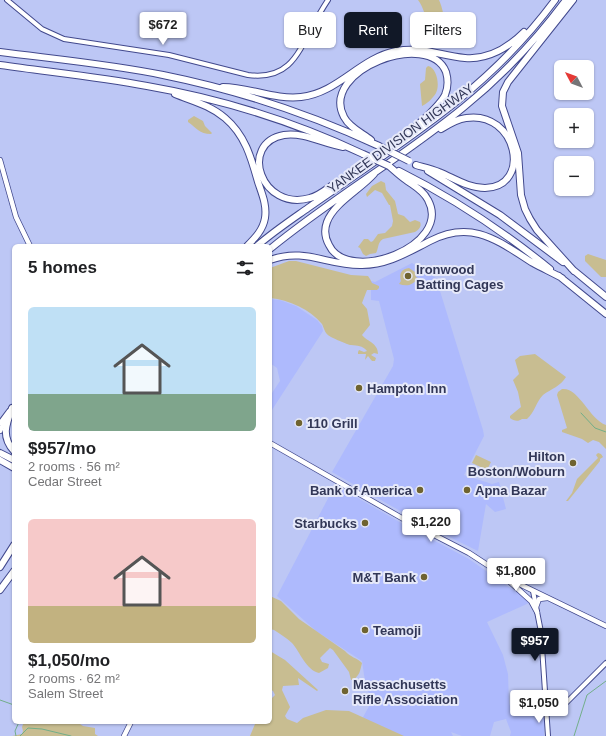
<!DOCTYPE html>
<html lang="en">
<head>
<meta charset="utf-8">
<style>
  :root { --surface:#fff; --page:#f2f2f2; --text:#202124; --muted:#757577; --accent:#111827 }
  body { margin:0; font-family:Helvetica,sans-serif; background:var(--page); color:var(--text); height:100vh; display:flex; flex-direction:column; font-size:15px; white-space:nowrap }
  * { box-sizing:border-box; margin:0 }
  p { font-size:13px; color:var(--muted) }
  .icon { flex:none; width:22px; height:22px; fill:none; stroke:currentColor; stroke-width:2; stroke-linecap:round; stroke-linejoin:round }
  .map { position:relative; flex:1; overflow:hidden }
  .panel { position:absolute; left:12px; top:244px; width:260px; height:480px; display:flex; flex-direction:column; background:var(--surface); border-radius:6px; box-shadow:0 1px 3px #0004 }
  .panel>* { flex:none }
  .banner { position:absolute; left:284px; top:12px; width:262px; height:36px; display:flex; gap:8px }
  .needle { width:26px; rotate:311deg }
  .buttons { position:absolute; left:554px; top:60px; display:grid; gap:8px }
  .buttons a { display:grid; place-items:center; width:40px; height:40px; border-radius:6px; background:var(--surface); box-shadow:0 1px 3px #0004; font-size:20px }
  .price { position:absolute; translate:-50% -34px; padding:0 9px; border-radius:4px; background:#fff; color:#222; font-size:13px; line-height:26px; filter:drop-shadow(0 1px 2px #0008) }
  .price::after { content:''; position:absolute; left:50%; top:24px; width:12px; height:9px; margin-left:-6px; background:inherit; clip-path:polygon(0 0,100% 0,50% 100%) }
  .price.current { background:var(--accent); color:#fff }
  ul { padding:0; list-style:none }
  li { display:grid; align-content:center; gap:8px; height:212px; padding:0 16px }
  li span { display:grid; place-items:center; height:124px; border-radius:6px; color:#555 }
  li>.icon { margin-inline-start:auto }
  span .icon { width:72px; height:72px; fill:#fffc; stroke-width:1 }
  li b { font-size:17px }
  h2 { display:flex; justify-content:space-between; align-items:center; height:48px; padding:0 16px; font-size:17px }
  .chip { padding:0 14px; border-radius:6px; background:var(--surface); box-shadow:0 1px 3px #0004; font-size:14px; line-height:36px }
  .chip.current { background:var(--accent); color:#fff }
  .map>svg:first-child { display:block }
</style>
</head>
<body>
<div class="map">
<svg width="606" height="736" viewBox="0 0 606 736">
  <rect width="100%" height="100%" fill="#bdc7f5"/>
  <!-- built -->
  <path fill="#aebafd" d="M412,263L436,278L483,430L484,436L464,475L492,484L499,482L506,509L495,512L486,504L478,551L423,524L332,472L393,366L394,359L379,301L371,300V281L375,282Z
    M270,299L280,300L296,306L317,320L322,326L323,331L270,413V396L280,381L277,368L270,363Z
    M335,485L403,524L469,559L519,594L527,601L529,603L487,622L503,655L508,674L509,703L513,715L523,711L544,707V736H510L511,732L506,719L494,722L490,736H462L451,732L453,736H398L362,719L373,699L366,688L362,661L316,631L277,596Z"/>
  <!-- green -->
  <path fill="#c8bd91" d="M418,0H439C445,14 448,34 438,46C427,36 428,13 418,0Z
    M428,66C437,68 440,85 436,93C433,98 427,104 422,106L420,84L425,80L426,68Z
    M194,116L203,121L205,126L212,133L211,134C199,134 197,128 188,122V120Z
    M381,181L385,183L386,190L395,201L398,214L404,216L410,222L415,220L420,222C422,226 419,230 415,232L383,239C377,243 379,248 376,253L370,254L366,256L363,254L360,248L358,247L364,239H368L371,242L373,241L378,234L385,233L392,226L393,221L390,205H389L382,193L375,190L367,197L366,194L372,186Z
    M588,254L606,260V277H601L585,261V256Z
    M289,261H296L351,275L368,276L370,279L372,283L379,286V288L377,290H367L362,303L367,309L370,325L362,335C368,342 378,343 378,354L374,353L371,355L376,358L375,361H372L368,356L365,360L366,354H358V352L359,350L364,352L367,351C362,345 358,346 351,345C348,345 330,337 328,335C325,333 324,328 322,324C310,309 289,300 270,298V268Z
    M409,268L415,272L416,277L418,278C413,285 407,287 399,284L401,281C399,274 401,269 409,268Z
    M535,354L566,377C561,386 551,389 543,395C536,402 535,412 527,419H522C518,422 514,421 510,418V416L521,407L518,392L513,380L519,374L515,360L520,356Z
    M562,389C579,387 589,419 606,425V449L599,442L593,440L588,443L582,439L562,432V430L567,428L557,395L558,392Z
    M598,453L601,454L603,457L600,459V461L568,501H566L572,493L577,479L598,458L596,455Z
    M476,455L491,462L487,470L472,463Z
    M270,596L281,601L299,619L345,651C350,657 357,658 362,663C360,671 360,675 353,680H351L349,672L333,650L330,648L320,658L322,662L329,664L328,668L319,673C306,670 300,652 292,643C287,638 280,634 274,630L270,629Z
    M270,651L285,660L318,690L317,691L298,678L299,685L283,686L282,690L290,707L285,716L287,719L297,723L303,718L326,710L349,711L404,736H250L255,724L253,722H270V700L275,695L273,691L270,689Z
    M24,722H77L83,726L95,728V734L98,736H12L22,734L23,731L22,727Z"/>
  <g fill="none" stroke-linecap="round" stroke-linejoin="round">
    <!-- stream -->
    <path stroke="#72ae89" stroke-width="1" d="M581,413L595,428L606,432
      M0,700L14,705
      M16,736L15,731L19,722
      M20,736L28,728L42,729L71,736
      M574,736L587,695L606,681"/>
    <!-- tertiary casing -->
    <g stroke="#42498d" stroke-width="6">
      <path id="tertiary" d="M7,0L42,29L64,39L169,55L248,75C287,80 297,57 312,27C317,18 322,9 328,0
        M0,423L9,411
        M533,591L541,632L548,736
        M547,711L555,709L564,705L606,663"/>
    </g>
    <!-- secondary casing -->
    <g stroke="#42498d" stroke-width="6">
      <path id="secondary" d="M0,160L16,217L30,246
        M0,431L6,418
        M270,443L407,521L469,553L509,579L606,626
        M509,581L531,601L537,612
        M536,607L539,599L547,598
        M124,736L131,722"/>
    </g>
    <!-- motorway casing -->
    <g stroke="#42498d" stroke-width="8">
      <path id="motorway" d="M573,0L508,82L503,92L502,106L518,153L521,195L525,209L530,219L537,230L574,271
        M0,52C54,59 109,64 163,75C237,90 310,114 379,146
        M0,65C49,72 98,77 147,86C222,99 295,122 363,154
        M223,87C249,87 275,100 301,97C338,93 360,58 396,51C423,46 440,56 465,58C488,60 509,47 524,32
        M175,94C192,101 210,105 225,118C245,135 251,157 258,182C262,194 267,205 265,218C263,230 255,238 247,246
        M371,140C362,133 349,127 344,117C319,70 429,29 446,72C448,79 448,88 445,95C438,109 413,128 402,139
        M416,165C423,167 432,169 439,172C454,178 468,188 485,188C533,187 517,110 466,118C457,119 449,124 441,129
        M399,171C453,198 503,231 550,269
        M428,171L500,215L563,262
        M374,174C361,189 334,203 327,222C324,230 325,238 329,245C348,285 453,246 428,200C423,190 414,186 406,180C400,176 395,171 389,166
        M331,186C324,191 318,196 310,198C261,212 238,143 284,135C304,132 324,144 343,147
        M257,246C273,232 291,220 308,208C358,173 409,140 456,102C493,72 527,38 555,0
        M270,249C332,198 402,158 464,107C502,76 537,39 566,0
        M270,260C305,247 328,266 362,265C388,265 408,252 430,241C472,219 498,241 533,263C542,268 553,273 562,278
        M572,269L606,297
        M559,276L606,314
        M12,408C6,424 1,437 14,451
        M0,453L14,460
        M0,460L14,468
        M0,567L14,545
        M0,590L14,571"/>
    </g>
    <!-- tertiary -->
    <use href="#tertiary" stroke="#fff" stroke-width="4"/>
    <!-- secondary -->
    <use href="#secondary" stroke="#fff" stroke-width="4.5"/>
    <!-- motorway -->
    <use href="#motorway" stroke="#fff" stroke-width="6"/>
    <!-- motorway-bridge casing -->
    <g stroke="#42498d" stroke-width="8" stroke-linecap="butt">
      <path id="motorway-bridge" d="M379,146L409,161
        M363,154L389,166"/>
    </g>
    <!-- motorway-bridge -->
    <use href="#motorway-bridge" stroke="#fff" stroke-width="6"/>
  </g>
  <!-- markers -->
  <g fill="#6f6330" stroke="#e6e9f9" stroke-width="1.5">
    <circle cx="408" cy="276" r="4"/>
    <circle cx="359" cy="388" r="4"/>
    <circle cx="299" cy="423" r="4"/>
    <circle cx="573" cy="463" r="4"/>
    <circle cx="420" cy="490" r="4"/>
    <circle cx="467" cy="490" r="4"/>
    <circle cx="365" cy="523" r="4"/>
    <circle cx="424" cy="577" r="4"/>
    <circle cx="365" cy="630" r="4"/>
    <circle cx="345" cy="691" r="4"/>
  </g>
  <g text-anchor="middle" stroke-width="4" stroke-linejoin="round" paint-order="stroke">
    <!-- street labels -->
    <g font-size="13" fill="#323757" stroke="#e6e9f9">
      <text transform="translate(400 138) rotate(-36)" y="5">YANKEE DIVISION HIGHWAY</text>
    </g>
    <!-- poi labels -->
    <g font-size="13" font-weight="bold" fill="#323757" stroke="#e6e9f9" text-anchor="start">
      <text x="416" y="274">Ironwood<tspan x="416" dy="15">Batting Cages</tspan></text>
      <text x="367" y="393">Hampton Inn</text>
      <text x="307" y="428">110 Grill</text>
      <text x="565" y="461" text-anchor="end">Hilton<tspan x="565" dy="15">Boston/Woburn</tspan></text>
      <text x="412" y="495" text-anchor="end">Bank of America</text>
      <text x="475" y="495">Apna Bazar</text>
      <text x="357" y="528" text-anchor="end">Starbucks</text>
      <text x="416" y="582" text-anchor="end">M&amp;T Bank</text>
      <text x="373" y="635">Teamoji</text>
      <text x="353" y="689">Massachusetts<tspan x="353" dy="15">Rifle Association</tspan></text>
    </g>
  </g>
</svg>
<div class="buttons">
<a><svg class="needle" viewBox="-14 -14 28 28"><path d="M0-13l5 13h-10z" fill="#e53935"/><path d="M0 13l5-13h-10z" fill="#757577"/></svg></a>
<a>+</a>
<a>−</a>
</div>
<b class="price" style="left:163px;top:46px">$672</b>
<b class="price" style="left:431px;top:543px">$1,220</b>
<b class="price" style="left:516px;top:592px">$1,800</b>
<b class="price current" style="left:535px;top:662px">$957</b>
<b class="price" style="left:539px;top:724px">$1,050</b>
<div class="banner">
<a class="chip">Buy</a>
<a class="chip current">Rent</a>
<a class="chip">Filters</a>
</div>
<section class="panel">
<h2>5 homes<svg class="icon" aria-label="filters" viewBox="0 0 24 24"><path d="M4 7h16M4 17h16"/><circle cx="9" cy="7" r="2"/><circle cx="15" cy="17" r="2"/></svg></h2>
<ul>
<li><span style="background:linear-gradient(#bfe0f5 70%,#7fa58c 0)"><svg class="icon" aria-label="home" viewBox="0 0 24 24"><path d="M3 11l9-7 9 7M6 9v11h12V9"/></svg></span><div><b>$957/mo</b><p>2 rooms · 56 m²</p><p>Cedar Street</p></div></li>
<li><span style="background:linear-gradient(#f6c9c9 70%,#c2b280 0)"><svg class="icon" aria-label="home" viewBox="0 0 24 24"><path d="M3 11l9-7 9 7M6 9v11h12V9"/></svg></span><div><b>$1,050/mo</b><p>2 rooms · 62 m²</p><p>Salem Street</p></div></li>
</ul>
</section>
</div>
</body>
</html>
